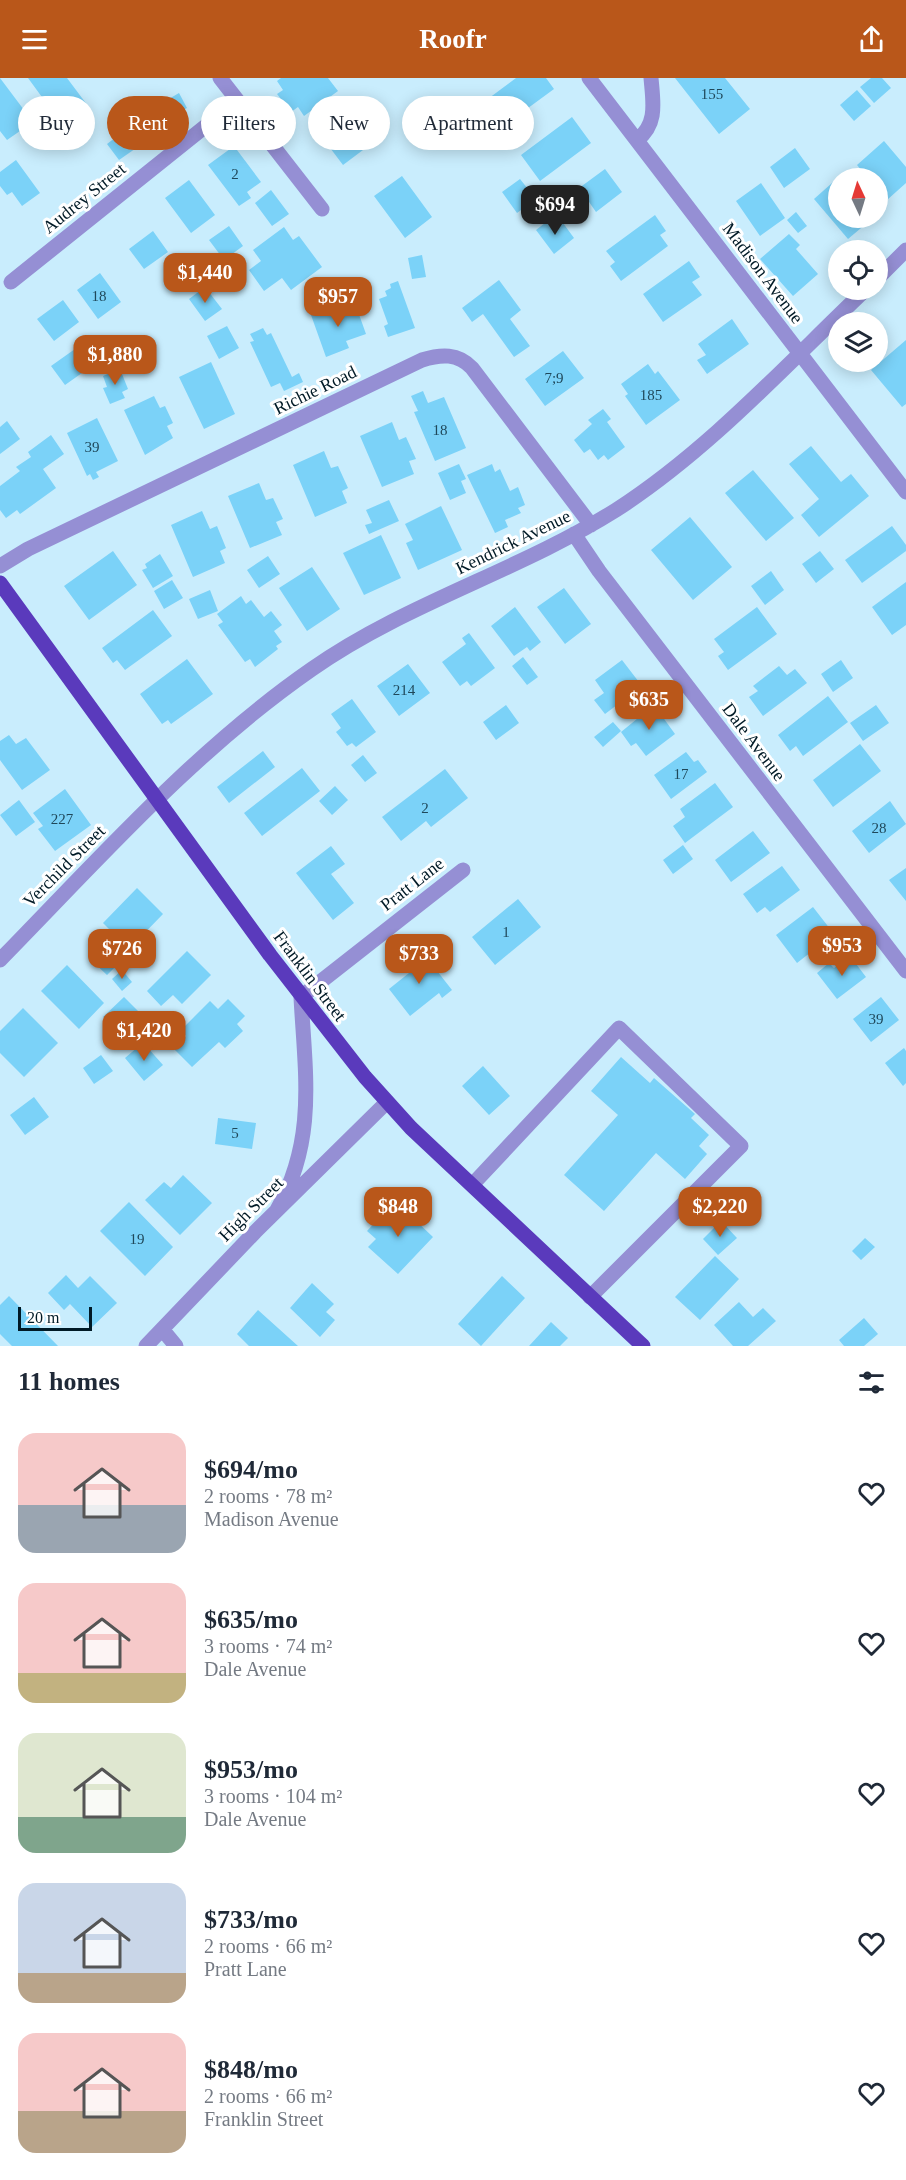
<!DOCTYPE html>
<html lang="en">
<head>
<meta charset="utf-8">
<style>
  :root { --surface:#fff; --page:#f2f2f3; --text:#1f2937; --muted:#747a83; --accent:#b9571a }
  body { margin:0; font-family:Georgia,serif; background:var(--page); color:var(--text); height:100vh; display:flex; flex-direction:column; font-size:22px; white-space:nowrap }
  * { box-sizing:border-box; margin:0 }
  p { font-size:20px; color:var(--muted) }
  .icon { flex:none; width:33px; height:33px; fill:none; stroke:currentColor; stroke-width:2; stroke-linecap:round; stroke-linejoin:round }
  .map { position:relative; height:1268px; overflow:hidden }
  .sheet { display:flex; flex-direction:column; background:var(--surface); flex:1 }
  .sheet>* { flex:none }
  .banner { position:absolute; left:18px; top:18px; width:600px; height:54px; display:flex; gap:12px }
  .needle { width:39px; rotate:356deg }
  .fabs { position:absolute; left:828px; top:90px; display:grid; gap:12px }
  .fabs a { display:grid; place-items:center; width:60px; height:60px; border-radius:50%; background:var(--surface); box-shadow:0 3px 15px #0003; font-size:30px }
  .scale { position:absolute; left:18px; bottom:15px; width:74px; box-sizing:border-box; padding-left:6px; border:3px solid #001a26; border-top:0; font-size:16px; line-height:21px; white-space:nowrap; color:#001a26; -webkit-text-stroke:4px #fff; paint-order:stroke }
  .price { position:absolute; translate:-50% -51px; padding:0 14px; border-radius:12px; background:var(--accent); color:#fff; font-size:20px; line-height:39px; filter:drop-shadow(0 2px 3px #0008) }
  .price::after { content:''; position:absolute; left:50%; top:36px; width:18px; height:14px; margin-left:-9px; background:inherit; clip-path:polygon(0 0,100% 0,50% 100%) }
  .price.active { background:#222; color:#fff }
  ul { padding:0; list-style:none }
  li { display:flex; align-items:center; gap:18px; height:150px; padding:0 18px }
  li span { display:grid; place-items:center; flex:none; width:168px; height:120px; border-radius:18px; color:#555 }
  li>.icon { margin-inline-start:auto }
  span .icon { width:72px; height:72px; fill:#fffc; stroke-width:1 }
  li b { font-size:26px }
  h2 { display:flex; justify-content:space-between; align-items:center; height:72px; padding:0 18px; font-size:26px }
  .chip { padding:0 21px; border-radius:27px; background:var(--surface); box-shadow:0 3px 15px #0003; font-size:21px; line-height:54px }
  .chip.active { background:var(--accent); color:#fff }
  header { display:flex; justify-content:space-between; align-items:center; height:78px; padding:0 18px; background:var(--accent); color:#fff; font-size:27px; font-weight:800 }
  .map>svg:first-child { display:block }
</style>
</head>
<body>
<header><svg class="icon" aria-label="menu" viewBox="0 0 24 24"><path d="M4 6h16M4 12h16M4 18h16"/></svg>Roofr<svg class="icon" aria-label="share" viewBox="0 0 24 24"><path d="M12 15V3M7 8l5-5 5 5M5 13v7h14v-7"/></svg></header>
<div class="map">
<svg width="906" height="1268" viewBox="0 0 906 1268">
  <rect width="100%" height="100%" fill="#c9edfd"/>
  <!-- building -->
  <path fill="#7bd2f8" d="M0,0L33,44L7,62L0,53Z
    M28,0H67L91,32L74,44L70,38L61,45Z
    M281,0H328L338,13L304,38L298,29L291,34L277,16L283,12L277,3Z
    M516,0H546L554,11L505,47L496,35L486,42L477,29Z
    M675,0H725L750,31L719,56Z
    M871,0H882L891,10L874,25L860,9Z
    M857,12L871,28L854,43L840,27Z
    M179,15L187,30L164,42L157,28Z
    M340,25L351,40L360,33L369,46L361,52L371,66L343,87L312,46Z
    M572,39L591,65L540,103L521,77Z
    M129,49L142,66L119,82L107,66Z
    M884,63L906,89V105L887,122L878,111V100H868L857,87Z
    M234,68L261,104L247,114L251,120L239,128L208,87Z
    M795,70L810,91L784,110L770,89Z
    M16,82L40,115L22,128L12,114L7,117L0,108V94Z
    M605,91L622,114L596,134L587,121L583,124L575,113Z
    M841,97L844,100H838V140H873L848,161L814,121Z
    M402,98L432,139L405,160L374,118Z
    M520,101L536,121L517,135L502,114Z
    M189,102L215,137L191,155L165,120Z
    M761,105L785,140L760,158L736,123Z
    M271,112L289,136L272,148L255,125Z
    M796,134L807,148L798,155L787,142Z
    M655,137L666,153L660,157L668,168L621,203L610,188L615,184L606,173Z
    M550,141L556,150L563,145L574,160L554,176L536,152Z
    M229,148L243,168L224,182L209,162Z
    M284,149L293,162L299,158L322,189L291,212L282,200L264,213L249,192L261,183L253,172Z
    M153,153L168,174L144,191L129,171Z
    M789,156L800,167L796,171L818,196L793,218L760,181Z
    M422,177L426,199L412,201L408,180Z
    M689,183L700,199L692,204L702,217L663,244L643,216Z
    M100,195L121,224L98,241L77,212Z
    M499,202L521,232L510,241L530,268L514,279L483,236L472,244L462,230Z
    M398,203L415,250L388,259L384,248L388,246L379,221L387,218L385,213L391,210L390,206Z
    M205,209L222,231L205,243L189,221Z
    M63,222L79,244L54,263L37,241Z
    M340,227L342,233L356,228L366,256L346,263L349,270L326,279L311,237Z
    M732,241L749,266L707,296L697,282L706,277L698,266Z
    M227,248L239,270L219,281L207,258Z
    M263,250L267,257L271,255L292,299L299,295L303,304L284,313L280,305L271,309L250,264L254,263L250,256Z
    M906,262V326L902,329L871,292Z
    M75,271L89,290L65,307L51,288Z
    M563,273L584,300L545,328L525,301Z
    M211,284L235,336L204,351L179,299Z
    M648,286L655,296L658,293L680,322L646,347L625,318L628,316L621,306Z
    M120,291L128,311L122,314L125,320L110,326L103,310L107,309L103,298Z
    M423,313L428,325L444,319L466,370L435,383L414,334L418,333L411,318Z
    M154,318L160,330L165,328L173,345L167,348L173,360L145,377L124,332Z
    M603,331L611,341L607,344L625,369L608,382L604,377L598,382L590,371L584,375L574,362L592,346L588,342Z
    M97,340L118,383L96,394L99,399L93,402L90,396L87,398L67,355Z
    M7,343L20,361L0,376V349Z
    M392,344L399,362L406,359L416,381L409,383L414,396L382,409L360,358Z
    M51,357L64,376L43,391L56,410L20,436L17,432L6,440L0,432V408L20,393L16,389L31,379L28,374Z
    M811,368L841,404L851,396L869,418L819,459L801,437L819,421L789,386Z
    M324,373L331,390L338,388L348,410L342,413L347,425L315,439L293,387Z
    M459,386L466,401L461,403L466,415L450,422L438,395Z
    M492,386L495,394L500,391L510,413L518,409L525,427L518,430L521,435L505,442L508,449L495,455L467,397Z
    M753,392L794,440L766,463L725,415Z
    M259,405L266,422L273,420L283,441L276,444L282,457L250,470L228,418Z
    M389,422L399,443L369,456L365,447L372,445L366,432Z
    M441,428L462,472L418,492L406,465L413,462L405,446Z
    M202,433L210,451L217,448L226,470L220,473L225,485L193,499L171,447Z
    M690,439L732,489L693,522L651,472Z
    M892,448L906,467V473L862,505L845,482Z
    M381,457L401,500L364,517L343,475Z
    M113,473L137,507L89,542L64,508Z
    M820,473L834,491L816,505L802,486Z
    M160,476L173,498L153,510L142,492L147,490L145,486Z
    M268,478L280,496L259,510L247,492Z
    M312,489L340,531L307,553L279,510Z
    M771,493L784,512L765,527L751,508Z
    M172,502L183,520L164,531L154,513Z
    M906,504V547L892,557L872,529Z
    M564,510L591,546L565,566L537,529Z
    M210,512L218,533L198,541L189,521Z
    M241,518L246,526L251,522L264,539L271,533L282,547L274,553L282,564L276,568L278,571L255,589L250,581L245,584L218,547L223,544L217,536Z
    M515,529L541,564L530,573L527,569L514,578L491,548Z
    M757,529L777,556L728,592L718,578L724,574L714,561Z
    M153,532L172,558L125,592L117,582L113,585L102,570Z
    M469,555L495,590L471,608L467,603L460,608L442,584L466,566L462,560Z
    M523,579L538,599L527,607L512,588Z
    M187,581L213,616L171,646L168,642L162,646L140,616Z
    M622,582L642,608L605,636L594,622L604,615L595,602Z
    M841,582L853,600L833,614L821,596Z
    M408,586L430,615L399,638L377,608Z
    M779,588L787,597L795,591L807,605L763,638L749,619L758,613L753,608Z
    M828,618L848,644L803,678L796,668L790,673L778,657Z
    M352,621L376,654L356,669L352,665L347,668L336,654L341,650L331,636Z
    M506,627L519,645L496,662L483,644Z
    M654,627L675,656L646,678L636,665L631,668L621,654Z
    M876,627L889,645L863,663L850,645Z
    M613,644L621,653L603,669L594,659Z
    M9,657L16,666L26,660L50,692L22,712L0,682V663Z
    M860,666L881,693L833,729L813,702Z
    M263,673L275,689L229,725L217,709Z
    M686,674L694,684L698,682L707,694L671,721L654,697Z
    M363,677L377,695L365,704L351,687Z
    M302,690L320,713L262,758L244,735Z
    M445,691L468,720L431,749L426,743L401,763L382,739Z
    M715,705L733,729L685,765L673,748L685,739L680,731Z
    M335,708L348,722L332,737L319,723Z
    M65,711L91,747L55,773L38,751L43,748L33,735Z
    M19,722L35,744L16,758L0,737Z
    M890,723L906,746L869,775L852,753Z
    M753,753L770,775L731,804L715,782Z
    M683,767L693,781L673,796L663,782Z
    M331,768L345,786L331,796L354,825L333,842L296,795Z
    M782,788L800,812L770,834L765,829L757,835L743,816Z
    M906,790V823L889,802Z
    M137,810L163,836L129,871L103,845Z
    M518,821L541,849L495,887L472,859Z
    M813,829L834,856L797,885L776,857Z
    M102,871L117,887L107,897L91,882Z
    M187,873L211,897L182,926L173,917L161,928L147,913Z
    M423,875L452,912L442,920L439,915L410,938L389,911L409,895L405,889Z
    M850,878L866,899L837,921L817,895L829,885L834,890Z
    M67,887L104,925L79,951L41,913Z
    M122,892L132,904L122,913L112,901Z
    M124,919L143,938L122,958L103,939Z
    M881,919L899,942L871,964L853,941Z
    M228,921L245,938L237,946L243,953L225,970L219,964L192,989L174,971L186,958L181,952L210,923L218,931Z
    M23,930L58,965L24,999L0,975V953Z
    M139,968L143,973L147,969L163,987L144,1003L125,980Z
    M904,970L906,973V1005L903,1008L885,985Z
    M101,977L113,993L94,1006L83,990Z
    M621,979L650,1005L654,1000L695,1036L691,1040L709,1057L699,1068L707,1076L685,1101L656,1075L604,1133L564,1097L618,1037L591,1013Z
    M483,988L510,1018L489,1037L462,1008Z
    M34,1019L49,1039L25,1057L10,1037Z
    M218,1040L256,1045L252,1071L215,1066Z
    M183,1097L212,1125L180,1157L145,1122L164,1104L171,1110Z
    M395,1123L433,1159L398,1196L368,1169L376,1161L367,1153Z
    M129,1124L173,1169L145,1198L100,1153Z
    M721,1143L737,1160L718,1177L703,1161Z
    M865,1160L875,1169L861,1182L852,1173Z
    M715,1178L739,1201L700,1242L675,1219Z
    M66,1197L78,1210L90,1198L117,1225L92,1249L70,1226L64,1232L48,1215Z
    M502,1198L525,1220L481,1268L458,1246Z
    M312,1205L334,1226L326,1234L335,1242L320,1259L290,1230Z
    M9,1218L58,1268H12L0,1256V1227Z
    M739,1224L753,1239L763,1230L776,1243L748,1268H733L714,1247Z
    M258,1232L298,1268H249L237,1256Z
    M864,1240L878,1256L864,1268H844L839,1262Z
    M551,1244L568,1260L560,1268H529Z"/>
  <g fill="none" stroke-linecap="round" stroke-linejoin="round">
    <!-- minor -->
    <path stroke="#958fd4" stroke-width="15" d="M220,0L322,131
      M589,0L906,414
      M637,62C658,46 653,24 651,0
      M878,200L906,172
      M11,204L237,23
      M574,456L599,493L906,893
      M0,488L28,471L422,282C441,276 458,275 472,290L591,447
      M0,882C99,781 195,672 312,591C406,525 519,493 616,432C709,372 786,287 865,212
      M473,1106L619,950L741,1068L590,1219
      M277,1132C317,1061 305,996 301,919L463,792
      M162,1251L176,1268
      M146,1268L255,1154L387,1024"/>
    <!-- major -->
    <path stroke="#5a3abc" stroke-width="15" d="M0,505L270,877L365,999L411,1050L643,1268"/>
  </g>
  <g text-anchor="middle" stroke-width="6" stroke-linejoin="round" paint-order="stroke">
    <!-- number labels -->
    <g font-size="15" fill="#1f485a">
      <text x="712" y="21">155</text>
      <text x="235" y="101">2</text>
      <text x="99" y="223">18</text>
      <text x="554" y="305">7;9</text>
      <text x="651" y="322">185</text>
      <text x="440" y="357">18</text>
      <text x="92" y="374">39</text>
      <text x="404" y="617">214</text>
      <text x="681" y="701">17</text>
      <text x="425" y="735">2</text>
      <text x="62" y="746">227</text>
      <text x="879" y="755">28</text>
      <text x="506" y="859">1</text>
      <text x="876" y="946">39</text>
      <text x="235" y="1060">5</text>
      <text x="137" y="1166">19</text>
    </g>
    <!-- street labels -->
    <g font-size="18" fill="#001a26" stroke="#fff">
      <text transform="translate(84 120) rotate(-39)" y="6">Audrey Street</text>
      <text transform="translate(763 195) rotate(53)" y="6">Madison Avenue</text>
      <text transform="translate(315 312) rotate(-26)" y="6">Richie Road</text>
      <text transform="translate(513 464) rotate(-26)" y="6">Kendrick Avenue</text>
      <text transform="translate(754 664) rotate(53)" y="6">Dale Avenue</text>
      <text transform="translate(64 788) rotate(-45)" y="6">Verchild Street</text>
      <text transform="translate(412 806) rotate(-38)" y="6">Pratt Lane</text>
      <text transform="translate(310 898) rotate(53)" y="6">Franklin Street</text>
      <text transform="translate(251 1131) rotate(-45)" y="6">High Street</text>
    </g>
  </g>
</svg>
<div class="fabs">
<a><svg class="needle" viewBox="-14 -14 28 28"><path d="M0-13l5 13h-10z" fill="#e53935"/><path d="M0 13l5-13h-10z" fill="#747a83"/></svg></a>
<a><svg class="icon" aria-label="locate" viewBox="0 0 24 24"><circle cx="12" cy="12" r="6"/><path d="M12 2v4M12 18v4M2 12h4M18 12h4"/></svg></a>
<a><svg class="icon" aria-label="layers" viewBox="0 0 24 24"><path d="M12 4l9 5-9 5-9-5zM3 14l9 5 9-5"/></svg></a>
</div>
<div class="scale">20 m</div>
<b class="price active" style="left:555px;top:158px">$694</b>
<b class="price" style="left:205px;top:226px">$1,440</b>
<b class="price" style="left:338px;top:250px">$957</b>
<b class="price" style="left:115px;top:308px">$1,880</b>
<b class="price" style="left:649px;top:653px">$635</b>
<b class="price" style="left:842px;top:899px">$953</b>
<b class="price" style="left:122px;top:902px">$726</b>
<b class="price" style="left:419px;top:907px">$733</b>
<b class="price" style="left:144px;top:984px">$1,420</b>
<b class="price" style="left:398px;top:1160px">$848</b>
<b class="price" style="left:720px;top:1160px">$2,220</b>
<div class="banner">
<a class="chip">Buy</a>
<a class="chip active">Rent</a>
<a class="chip">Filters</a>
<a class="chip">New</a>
<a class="chip">Apartment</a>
</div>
</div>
<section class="sheet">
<h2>11 homes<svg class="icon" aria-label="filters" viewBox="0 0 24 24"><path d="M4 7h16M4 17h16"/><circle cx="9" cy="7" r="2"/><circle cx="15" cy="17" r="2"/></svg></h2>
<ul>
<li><span style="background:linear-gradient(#f6c9c9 60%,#9aa5b1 0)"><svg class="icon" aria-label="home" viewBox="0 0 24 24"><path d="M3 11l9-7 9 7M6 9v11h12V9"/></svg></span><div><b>$694/mo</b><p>2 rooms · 78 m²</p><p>Madison Avenue</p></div><svg class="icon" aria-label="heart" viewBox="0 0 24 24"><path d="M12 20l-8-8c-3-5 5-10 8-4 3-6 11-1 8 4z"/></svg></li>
<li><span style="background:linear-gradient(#f6c9c9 75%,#c2b280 0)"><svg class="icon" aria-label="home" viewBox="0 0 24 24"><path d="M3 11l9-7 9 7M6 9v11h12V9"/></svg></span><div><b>$635/mo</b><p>3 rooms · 74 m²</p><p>Dale Avenue</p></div><svg class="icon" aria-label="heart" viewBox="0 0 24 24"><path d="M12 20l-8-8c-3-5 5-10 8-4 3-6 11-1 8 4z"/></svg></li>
<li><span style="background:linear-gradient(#dfe7d0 70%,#7fa58c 0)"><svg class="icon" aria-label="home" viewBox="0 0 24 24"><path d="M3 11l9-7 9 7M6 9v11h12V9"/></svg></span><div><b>$953/mo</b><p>3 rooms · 104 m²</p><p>Dale Avenue</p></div><svg class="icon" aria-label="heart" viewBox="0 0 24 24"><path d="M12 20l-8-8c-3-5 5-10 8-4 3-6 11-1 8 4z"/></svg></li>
<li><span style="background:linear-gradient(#c9d6e8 75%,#b9a48a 0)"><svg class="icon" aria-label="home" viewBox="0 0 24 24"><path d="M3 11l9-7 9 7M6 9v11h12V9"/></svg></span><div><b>$733/mo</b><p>2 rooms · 66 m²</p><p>Pratt Lane</p></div><svg class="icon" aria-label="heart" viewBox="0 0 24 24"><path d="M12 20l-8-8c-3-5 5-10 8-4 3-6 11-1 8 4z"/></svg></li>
<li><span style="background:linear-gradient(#f6c9c9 65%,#b9a48a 0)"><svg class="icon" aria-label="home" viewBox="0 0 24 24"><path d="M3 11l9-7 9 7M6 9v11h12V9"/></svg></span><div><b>$848/mo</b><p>2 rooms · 66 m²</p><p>Franklin Street</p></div><svg class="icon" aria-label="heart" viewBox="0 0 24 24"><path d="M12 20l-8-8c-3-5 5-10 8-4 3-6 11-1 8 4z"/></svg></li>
</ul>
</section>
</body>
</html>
